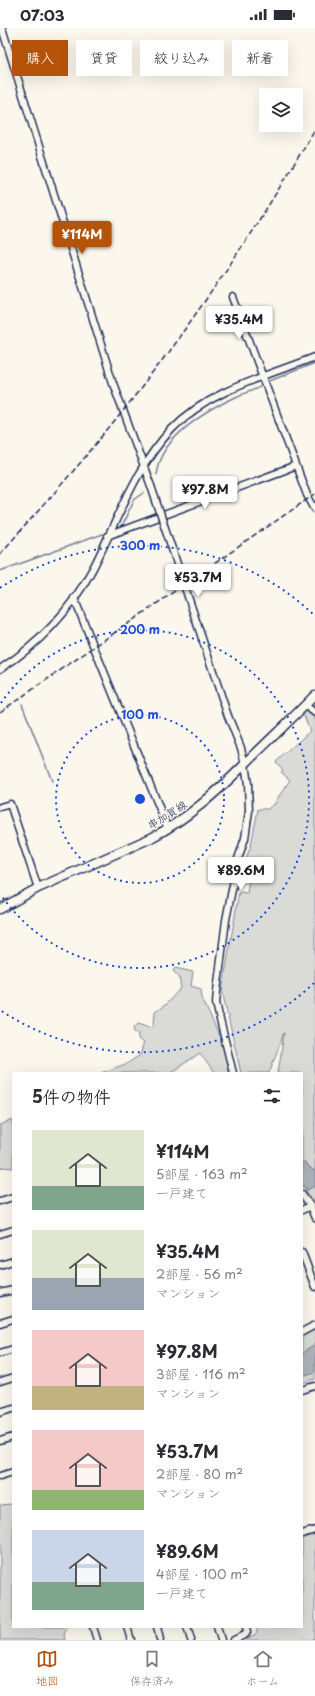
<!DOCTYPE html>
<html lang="ja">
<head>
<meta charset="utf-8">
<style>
  :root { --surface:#fff; --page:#f2f2f3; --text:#2b2b33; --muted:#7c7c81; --line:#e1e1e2; --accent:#b45309 }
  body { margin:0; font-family:"Playpen Sans","Klee One",sans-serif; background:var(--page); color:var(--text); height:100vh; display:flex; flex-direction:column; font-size:15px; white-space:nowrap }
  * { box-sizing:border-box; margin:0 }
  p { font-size:13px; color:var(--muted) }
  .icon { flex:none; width:22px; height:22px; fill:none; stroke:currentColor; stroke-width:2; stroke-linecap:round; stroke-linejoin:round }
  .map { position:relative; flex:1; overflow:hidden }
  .sheet { position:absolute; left:12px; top:1044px; width:291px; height:556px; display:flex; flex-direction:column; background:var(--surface); border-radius:0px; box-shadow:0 4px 16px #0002 }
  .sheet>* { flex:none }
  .banner { position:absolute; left:12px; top:12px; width:291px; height:36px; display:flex; gap:8px }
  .tools { position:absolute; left:259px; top:60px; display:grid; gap:8px }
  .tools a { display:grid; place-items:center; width:44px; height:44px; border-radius:0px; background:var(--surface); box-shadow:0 4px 16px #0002; font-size:20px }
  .price { position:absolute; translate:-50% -34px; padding:0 9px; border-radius:4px; background:#fff; color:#222; font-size:13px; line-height:26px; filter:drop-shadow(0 1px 2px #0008) }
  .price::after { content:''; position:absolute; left:50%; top:24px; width:12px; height:9px; margin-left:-6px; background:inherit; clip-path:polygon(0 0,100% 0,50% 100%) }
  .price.selected { background:var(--accent); color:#fff }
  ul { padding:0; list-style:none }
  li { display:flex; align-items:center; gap:12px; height:100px; padding:0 20px }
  li span { display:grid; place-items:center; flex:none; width:112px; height:80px; border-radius:0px; color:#555 }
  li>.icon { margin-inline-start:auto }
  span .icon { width:48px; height:48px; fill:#fffc; stroke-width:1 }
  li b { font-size:17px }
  h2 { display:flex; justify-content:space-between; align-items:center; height:48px; padding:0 20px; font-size:17px }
  .pill { padding:0 14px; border-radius:0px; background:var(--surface); box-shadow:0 4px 16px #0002; font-size:14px; line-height:36px }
  .pill.selected { background:var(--accent); color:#fff }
  .status { display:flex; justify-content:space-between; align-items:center; height:28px; padding:0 20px; background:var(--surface); direction:ltr }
  .status svg { height:11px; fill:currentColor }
  .dock { display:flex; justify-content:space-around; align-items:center; height:56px; border-top:1px solid var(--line); background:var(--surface); font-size:11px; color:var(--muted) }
  .dock a { display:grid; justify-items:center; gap:2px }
  .dock .selected { color:var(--accent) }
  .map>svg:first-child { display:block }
</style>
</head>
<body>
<div class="status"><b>07:03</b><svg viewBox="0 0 49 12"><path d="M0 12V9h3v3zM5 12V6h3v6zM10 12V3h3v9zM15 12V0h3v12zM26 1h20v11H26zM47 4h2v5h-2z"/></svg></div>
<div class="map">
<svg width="315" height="1612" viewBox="0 0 315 1612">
  <rect width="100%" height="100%" fill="#fbf7ec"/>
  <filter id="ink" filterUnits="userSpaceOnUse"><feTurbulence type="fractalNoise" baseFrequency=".025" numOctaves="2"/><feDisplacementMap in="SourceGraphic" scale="8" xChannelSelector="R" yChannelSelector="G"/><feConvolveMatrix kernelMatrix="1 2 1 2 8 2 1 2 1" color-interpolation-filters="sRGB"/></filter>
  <g filter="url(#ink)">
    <!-- green -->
    <path fill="#dadad7" stroke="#7a849a" d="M315,673V1176L302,1157V1045H278L284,1005L269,1045H241L222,963L239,864L247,865L250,844L242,842L251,817L258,781H268L272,777H274L279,768L290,752L281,744L283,742L276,734L310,703L303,685Z
      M175,940L193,944L191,958L201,961L202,970L223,1016L230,1045H214L200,1025L173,1043L167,1045H101L128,1035L140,1027L144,1015L138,1011L139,1006L135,1003L134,999L138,995L151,999L154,996L155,984L165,977L181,960L179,949L173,943Z
      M13,1092V1140L2,1139L0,1142V1097Z
      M315,1301V1351L302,1355V1307Z
      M13,1476V1599H68L64,1606L65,1612H0V1477Z
      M315,1505V1609L312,1612H245L256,1606L258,1599H302V1509Z"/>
    <!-- water -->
    <path fill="#afb3bb" stroke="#747e96" d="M302,1134H305L308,1139L315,1143V1158L307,1162L302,1155Z
      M315,1317V1344L302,1348V1325Z"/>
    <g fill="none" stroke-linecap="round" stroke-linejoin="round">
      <!-- stream -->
      <path stroke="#747e96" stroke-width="1.5" d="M267,354L315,335
        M156,447C159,410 207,382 238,368C246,364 256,362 263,357
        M120,501L134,472L144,465
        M0,543L102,506
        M22,676L52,753"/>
      <!-- minor casing -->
      <g stroke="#1b2f5e" stroke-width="9">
        <path id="minor" d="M2,0L113,355L151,458
          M233,269L307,467L315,481
          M107,508L296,438
          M74,570L168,801
          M0,641C38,617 70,583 92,542C117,495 134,440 172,401C209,362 267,348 315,329
          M305,677L315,685
          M228,688L241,720L245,736L248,756L249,783L245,810L238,831L226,892L217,963L216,975L219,988L233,1045
          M0,779L10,776L38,860
          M302,1166L310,1178L315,1190
          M0,1173L13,1169
          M302,1182L310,1178
          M0,1206L13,1202
          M302,1224L315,1259
          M0,1237L13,1233
          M0,1265L13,1262
          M0,1295L13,1291
          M302,1304L315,1297
          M0,1325L13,1321
          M0,1354L13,1350
          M302,1362L315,1358
          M0,1384L13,1380
          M0,1413L13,1409
          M0,1448L13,1444
          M302,1506L315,1502
          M93,1599L97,1612
          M127,1599L131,1612
          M157,1599L160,1612
          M187,1599L191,1612
          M217,1599L221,1612
          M234,1612L246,1606L247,1604L246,1599"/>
      </g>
      <!-- major casing -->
      <g stroke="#1b2f5e" stroke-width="11">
        <path id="major" d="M0,881L38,860L151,810C187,791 216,765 245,736C268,713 292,691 315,667"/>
      </g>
      <!-- minor -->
      <use href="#minor" stroke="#fbf7ec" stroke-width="6"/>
      <!-- major -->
      <use href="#major" stroke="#fbf7ec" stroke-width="8"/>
      <!-- rail -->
      <path stroke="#1b2f5e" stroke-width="1.5" stroke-dasharray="6 3" stroke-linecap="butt" d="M0,526C39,482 78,439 115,393C189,301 255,203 315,101
        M0,684L315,466"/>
      <!-- minor-bridge casing -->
      <g stroke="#1b2f5e" stroke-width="9" stroke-linecap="butt">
        <path id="minor-bridge" d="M151,458L228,688"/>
      </g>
      <!-- minor-bridge -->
      <use href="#minor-bridge" stroke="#fbf7ec" stroke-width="6"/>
    </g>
  </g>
  <!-- distance rings -->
  <g fill="none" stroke="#1d4ed8" stroke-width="2" stroke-dasharray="2 4">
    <circle cx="140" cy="771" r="84"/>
    <path d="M1 675A169 169 0 1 1 1 867"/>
    <path d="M314 955A253 253 0 0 1 0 982M0 560A253 253 0 0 1 314 587"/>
  </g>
  <g text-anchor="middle" stroke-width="3" stroke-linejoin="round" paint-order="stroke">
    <!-- street labels -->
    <g font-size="11" fill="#1b2f5e" stroke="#fbf7ec">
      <text transform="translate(167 787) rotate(-32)" y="4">串加賀線</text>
    </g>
  </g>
  <circle cx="140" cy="771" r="6" fill="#1d4ed8" stroke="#fbf7ec" stroke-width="2"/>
  <g font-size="12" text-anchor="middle" font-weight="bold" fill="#1d4ed8" stroke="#fbf7ec" stroke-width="3" stroke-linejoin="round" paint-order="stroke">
    <text x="140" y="522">300 m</text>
    <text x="140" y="606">200 m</text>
    <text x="140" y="691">100 m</text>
  </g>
</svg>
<div class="tools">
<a><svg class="icon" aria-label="layers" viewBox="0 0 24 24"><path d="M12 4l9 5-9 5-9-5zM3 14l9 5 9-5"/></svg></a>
</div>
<b class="price selected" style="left:82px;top:227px">¥114M</b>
<b class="price" style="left:239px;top:312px">¥35.4M</b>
<b class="price" style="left:205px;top:482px">¥97.8M</b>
<b class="price" style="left:198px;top:570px">¥53.7M</b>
<b class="price" style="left:241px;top:863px">¥89.6M</b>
<div class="banner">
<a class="pill selected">購入</a>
<a class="pill">賃貸</a>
<a class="pill">絞り込み</a>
<a class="pill">新着</a>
</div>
<section class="sheet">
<h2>5件の物件<svg class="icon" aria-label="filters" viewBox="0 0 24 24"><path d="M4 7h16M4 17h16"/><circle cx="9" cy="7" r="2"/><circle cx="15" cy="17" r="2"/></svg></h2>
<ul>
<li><span style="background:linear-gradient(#dfe7d0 70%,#7fa58c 0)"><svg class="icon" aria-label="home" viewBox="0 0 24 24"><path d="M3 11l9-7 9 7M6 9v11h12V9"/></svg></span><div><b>¥114M</b><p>5部屋 · 163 m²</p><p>一戸建て</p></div></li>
<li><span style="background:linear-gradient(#dfe7d0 60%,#9aa5b1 0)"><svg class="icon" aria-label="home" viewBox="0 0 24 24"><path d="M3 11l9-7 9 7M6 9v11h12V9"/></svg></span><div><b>¥35.4M</b><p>2部屋 · 56 m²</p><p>マンション</p></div></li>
<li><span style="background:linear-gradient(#f6c9c9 70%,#c2b280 0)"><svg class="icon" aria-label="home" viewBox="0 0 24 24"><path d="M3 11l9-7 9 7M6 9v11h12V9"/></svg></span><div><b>¥97.8M</b><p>3部屋 · 116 m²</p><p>マンション</p></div></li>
<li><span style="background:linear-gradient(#f6c9c9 75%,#8fb573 0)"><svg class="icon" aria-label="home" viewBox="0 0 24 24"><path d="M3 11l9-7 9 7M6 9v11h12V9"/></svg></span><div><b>¥53.7M</b><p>2部屋 · 80 m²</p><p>マンション</p></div></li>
<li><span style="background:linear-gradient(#c9d6e8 65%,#7fa58c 0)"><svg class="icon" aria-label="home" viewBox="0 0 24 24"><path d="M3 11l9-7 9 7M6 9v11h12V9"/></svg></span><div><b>¥89.6M</b><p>4部屋 · 100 m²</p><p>一戸建て</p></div></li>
</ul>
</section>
</div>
<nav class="dock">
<a class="selected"><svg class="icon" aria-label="map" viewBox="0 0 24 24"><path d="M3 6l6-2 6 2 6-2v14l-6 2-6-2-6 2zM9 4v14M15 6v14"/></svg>地図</a>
<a><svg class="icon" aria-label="saved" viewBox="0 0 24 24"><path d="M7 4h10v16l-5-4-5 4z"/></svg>保存済み</a>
<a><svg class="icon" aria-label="home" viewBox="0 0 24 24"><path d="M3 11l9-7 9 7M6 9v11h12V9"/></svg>ホーム</a>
</nav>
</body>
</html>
